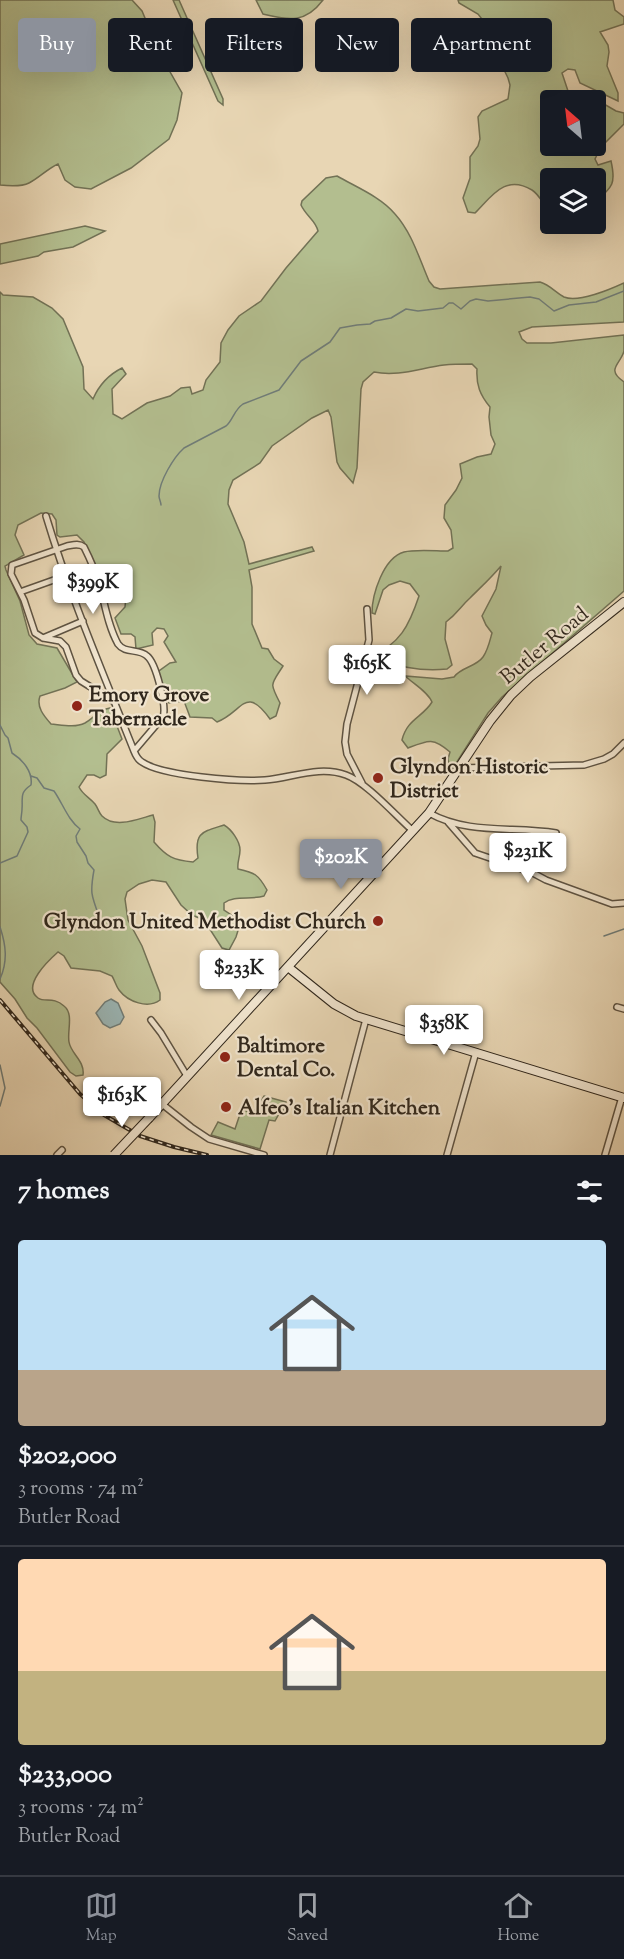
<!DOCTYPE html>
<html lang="en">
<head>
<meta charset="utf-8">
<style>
  :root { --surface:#171b24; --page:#242831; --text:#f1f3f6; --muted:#9ea1a6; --line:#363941; --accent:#8c9099 }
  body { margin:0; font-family:"Sorts Mill Goudy",serif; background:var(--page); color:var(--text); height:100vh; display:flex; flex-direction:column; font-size:22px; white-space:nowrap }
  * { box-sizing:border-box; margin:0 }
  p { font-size:20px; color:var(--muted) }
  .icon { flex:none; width:33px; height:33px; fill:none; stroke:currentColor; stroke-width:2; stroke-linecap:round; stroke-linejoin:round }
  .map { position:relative; height:1155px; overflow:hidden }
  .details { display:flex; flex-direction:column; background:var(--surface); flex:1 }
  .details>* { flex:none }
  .guide { position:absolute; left:18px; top:18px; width:588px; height:54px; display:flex; gap:12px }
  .needle { width:39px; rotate:332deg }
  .tools { position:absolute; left:540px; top:90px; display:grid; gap:12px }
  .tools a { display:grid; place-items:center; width:66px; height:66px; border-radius:6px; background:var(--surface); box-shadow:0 6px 24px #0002; font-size:30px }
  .price { position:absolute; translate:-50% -51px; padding:0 14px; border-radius:6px; background:#fff; color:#222; font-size:20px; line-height:39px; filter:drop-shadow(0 2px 3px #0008) }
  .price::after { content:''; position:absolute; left:50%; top:36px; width:18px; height:14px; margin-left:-9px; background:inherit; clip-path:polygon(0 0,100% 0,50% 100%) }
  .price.selected { background:var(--accent); color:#fff }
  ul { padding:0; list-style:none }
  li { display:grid; align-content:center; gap:12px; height:318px; padding:0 18px }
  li+li { border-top:2px solid var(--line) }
  li span { display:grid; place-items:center; height:186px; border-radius:6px; color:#555 }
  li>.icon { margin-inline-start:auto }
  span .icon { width:108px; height:108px; fill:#fffc; stroke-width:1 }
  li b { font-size:26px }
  h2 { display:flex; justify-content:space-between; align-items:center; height:72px; padding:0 18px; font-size:26px }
  .pill { padding:0 21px; border-radius:6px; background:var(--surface); box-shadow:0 6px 24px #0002; font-size:21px; line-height:54px }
  .pill.selected { background:var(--accent); color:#fff }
  .tabs { display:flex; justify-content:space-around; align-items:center; height:84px; border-top:2px solid var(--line); background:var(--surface); font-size:16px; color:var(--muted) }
  .tabs a { display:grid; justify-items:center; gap:3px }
  .tabs .selected { color:var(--accent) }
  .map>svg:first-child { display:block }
</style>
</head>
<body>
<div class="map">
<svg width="624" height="1155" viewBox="0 0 624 1155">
  <rect width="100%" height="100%" fill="#e8d6b4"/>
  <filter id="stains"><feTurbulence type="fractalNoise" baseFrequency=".00333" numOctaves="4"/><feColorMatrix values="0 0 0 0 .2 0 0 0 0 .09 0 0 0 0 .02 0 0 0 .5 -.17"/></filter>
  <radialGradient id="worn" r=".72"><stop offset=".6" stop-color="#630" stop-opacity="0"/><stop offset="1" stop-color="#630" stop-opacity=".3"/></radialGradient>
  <!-- green -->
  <path fill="#b3be8f" stroke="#727256" stroke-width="1.5" d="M0,0H132L142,11L161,56L182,93L177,120L169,139L131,168L91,189L75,187L65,180L58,164C47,169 39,178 29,183C21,187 9,186 0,185Z
    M173,0H179L223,99V105L218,101Z
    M256,0H323C305,24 289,20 263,14Z
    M458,0H613L615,10L624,17V24L600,32L608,45L609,52L607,66L618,93V101L580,83L575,70L568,69L562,73L571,100H550V146H596V100H592V97L616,111L624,113V124L601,147L595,159L598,165L611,161C616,183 613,187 596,201V178H550V212C544,206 540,195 532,190C505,174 492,196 475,213L468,212L463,198L470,178V157L478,146L480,139L478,117L482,111L508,99L510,85L508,78L489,39L482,19L478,14L459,3Z
    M337,176C356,187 381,197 395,214C412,233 419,258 429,281L434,287L440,289L540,282C550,285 555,292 564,297C578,303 611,289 624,283V322L532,327L519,332L522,339L527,343H551L624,335C624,340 624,346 624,351C621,364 605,369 624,382V591L502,697L488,713L453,768L450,769L448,759L450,752C433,737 428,740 408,748L402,740C407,719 423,717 432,702C428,692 414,684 405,676L442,679L454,677C461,667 476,667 483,657C488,650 490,640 492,633L486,625L482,616L496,589L501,566C491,578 481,587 470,598C460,607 458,613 446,622L445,639L452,665L447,669C418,672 398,666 370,657C400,644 409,626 419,596L410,584L400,581L389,585L383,590L375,614L372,613C372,595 383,558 404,552C415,549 436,551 448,551L453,548L451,530L444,518L445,505L456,490L462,478L460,464L477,457L491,454L495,444L491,435L489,417L490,407C480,395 476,385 477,369L472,364C463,364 453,364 444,365C420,368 398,377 374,372L363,382L361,389L357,468L353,483L340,468L337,462L331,417L328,410L312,418L272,446L260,463L233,480L229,490L228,504L244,542L249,564L312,547L314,551L249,570L252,587V624L262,648L268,649L274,659L283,666C271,685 269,682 280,703L276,716L270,719C245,684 243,712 217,722L212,718L190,717L184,701L169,703L159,674V671L170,663L176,662L164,642L168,636L164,629L157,628L152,633L153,645L136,649L135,637L131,634H121L115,618L125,607L126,596L122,591L108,590L84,542L77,535L60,537L57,535L56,520L52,514L41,513L18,525L15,535L24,555L5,566L6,570L20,601L29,635L37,644L57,648L77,682L65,688L40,696C36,707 44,716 51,724C62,725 75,728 85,723C94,718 98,710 110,708L122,739L107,754L106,775L100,778L94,775H87L79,787C83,795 89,797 95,804C98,808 99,813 102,816C115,829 138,819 153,815L155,822L154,842C167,857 173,860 193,862L198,858C194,832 202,832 224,825C231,829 240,841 240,850C240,857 237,862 238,869C255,873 258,874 267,890L264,896C251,900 234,895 224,903V910L236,918L240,924L236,937L229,950L222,948L204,920L192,915L181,905L166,882L152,880L139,884L127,892L125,899L128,920L142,946L160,993V1000C148,1009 128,1002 119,990C116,986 115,981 112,976L100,971L71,968L64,956L58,952C49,960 21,986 38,998C45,1003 53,996 64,1006C74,1014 67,1030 69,1042C71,1054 85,1061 83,1075L76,1076L70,1072L37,1028L27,1018L15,999L0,982V292L3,295L33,297L52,308L63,319L83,367L84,389L93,399C99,385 108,375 122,368L126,374L112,389L113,414L122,419L147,403L170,396L181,388L190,387L192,394L203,390L206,380L220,362L221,343L228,330L239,316L261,301L286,268L318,231C316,221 306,216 301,205L302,201L326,178Z
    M85,226L105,231L73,247L44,252L38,256L0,264V244Z
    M264,1096L286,1102L283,1112H280L275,1121L269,1120L260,1149L211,1135L218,1122L235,1129L242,1108L252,1115Z"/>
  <!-- water -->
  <path fill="#9bb7b7" stroke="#707d79" stroke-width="1.5" d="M111,999L118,1003L124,1017L120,1024L110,1028L103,1024L96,1013L105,1002Z"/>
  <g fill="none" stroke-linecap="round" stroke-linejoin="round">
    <!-- stream -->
    <path stroke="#707d79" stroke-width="1.5" d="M161,505C161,502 159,499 159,496C159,481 174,457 184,448L226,426C233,420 234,410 243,404L279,390L301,361L330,342L340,328L357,325L370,324L375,321L391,318L406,309L418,311L443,308L449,303H453L461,309L470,301L476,299L488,301L530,297L539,299L554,311L569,305L596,302L624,291
      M0,725L5,735L8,738L12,753C23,760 33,772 31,785C19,793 23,798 22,809C22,813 21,816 21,820L27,827L28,832L17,856L0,863
      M31,776L37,778L44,788L54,791C63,804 68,820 80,829L76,836L77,842L86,856L88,863L94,870C90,892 91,895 99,916
      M0,927C6,945 8,961 0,979
      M604,936L624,929
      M0,1065L5,1088L0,1106"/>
    <!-- street casing -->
    <g stroke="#5e5342" stroke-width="8">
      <path id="street" d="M46,516C70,596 103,673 134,751C136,756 138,760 142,762C162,776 240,782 265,780C292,778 319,765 346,775C366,782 396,816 413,831
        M20,592L65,576
        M43,638L83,621
        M113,701L81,681L76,675L66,647L60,641L43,638L35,633L24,600L11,574L12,565L67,546C73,545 79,543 84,547C90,559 96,573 100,586C105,605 108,626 118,644C125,654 139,648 147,656C156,663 167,707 163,717L134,751
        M460,768L584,765L604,759L613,754L624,743
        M362,783L347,754L345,742L347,724L369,640L367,609
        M429,813C469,835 513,826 556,833
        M448,822L475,853L531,872L546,880L612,904L624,903
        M617,1007L624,1009
        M151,1020L161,1033L187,1076
        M162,1104L191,1127L209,1139L264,1155
        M57,1155L62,1150
        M330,1155L366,1019
        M447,1155L476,1052
        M605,1155L622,1097"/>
    </g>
    <!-- secondary casing -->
    <g stroke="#30271c" stroke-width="10">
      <path id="secondary" d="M288,967L334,1004L356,1016L624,1098
        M149,1118L429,813L490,721L511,695L530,677L624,602"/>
    </g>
    <!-- street -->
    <use href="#street" stroke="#f0e4ce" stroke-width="5"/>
    <!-- secondary -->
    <use href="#secondary" stroke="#f0e4ce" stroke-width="8"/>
    <!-- rail casing -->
    <g stroke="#30271c" stroke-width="4">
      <path id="rail" d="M0,1000L80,1094L104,1115L140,1136L174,1147L207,1155"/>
    </g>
    <!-- rail -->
    <use href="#rail" stroke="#f0e4ce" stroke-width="1.5" stroke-dasharray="4.5" stroke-linecap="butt"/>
    <!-- secondary-bridge casing -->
    <g stroke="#30271c" stroke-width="10" stroke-linecap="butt">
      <path id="secondary-bridge" d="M114,1155L149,1118"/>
    </g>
    <!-- secondary-bridge -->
    <use href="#secondary-bridge" stroke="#f0e4ce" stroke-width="8"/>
  </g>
  <!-- markers -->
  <g fill="#8f2418" stroke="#f0e4ce" stroke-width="2">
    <circle cx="77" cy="706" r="6"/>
    <circle cx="378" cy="778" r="6"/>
    <circle cx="378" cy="921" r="6"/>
    <circle cx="225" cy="1057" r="6"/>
    <circle cx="226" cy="1107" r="6"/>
  </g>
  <g text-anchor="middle" stroke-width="4.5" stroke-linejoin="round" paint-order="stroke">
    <!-- street labels -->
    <g font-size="21" fill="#30271c" stroke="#f0e4ce">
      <text transform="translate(544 645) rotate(-40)" y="7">Butler Road</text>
    </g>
    <!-- poi labels -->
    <g font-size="21" font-weight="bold" fill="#30271c" stroke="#f0e4ce" text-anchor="start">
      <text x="89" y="701">Emory Grove<tspan x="89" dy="24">Tabernacle</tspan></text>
      <text x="390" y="773">Glyndon Historic<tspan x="390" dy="24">District</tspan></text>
      <text x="366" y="928" text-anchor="end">Glyndon United Methodist Church</text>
      <text x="237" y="1052">Baltimore<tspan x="237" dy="24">Dental Co.</tspan></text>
      <text x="238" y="1114">Alfeo's Italian Kitchen</text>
    </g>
  </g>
  <rect width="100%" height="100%" filter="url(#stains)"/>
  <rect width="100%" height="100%" fill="url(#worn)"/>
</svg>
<div class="tools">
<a><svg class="needle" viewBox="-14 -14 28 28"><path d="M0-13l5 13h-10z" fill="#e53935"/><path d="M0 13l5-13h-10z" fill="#9ea1a6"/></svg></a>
<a><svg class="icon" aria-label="layers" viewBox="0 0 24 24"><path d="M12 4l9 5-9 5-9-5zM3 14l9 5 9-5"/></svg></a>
</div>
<b class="price" style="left:93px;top:615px">$399K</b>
<b class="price" style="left:367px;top:696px">$165K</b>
<b class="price" style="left:528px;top:884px">$231K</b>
<b class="price selected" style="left:341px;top:890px">$202K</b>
<b class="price" style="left:239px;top:1001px">$233K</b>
<b class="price" style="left:444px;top:1056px">$358K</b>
<b class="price" style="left:122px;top:1128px">$163K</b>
<div class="guide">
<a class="pill selected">Buy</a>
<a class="pill">Rent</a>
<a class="pill">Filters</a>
<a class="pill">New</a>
<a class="pill">Apartment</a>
</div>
</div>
<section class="details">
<h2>7 homes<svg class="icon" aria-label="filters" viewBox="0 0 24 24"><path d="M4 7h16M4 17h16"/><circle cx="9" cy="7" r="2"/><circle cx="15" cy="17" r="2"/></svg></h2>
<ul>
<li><span style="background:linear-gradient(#bfe0f5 70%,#b9a48a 0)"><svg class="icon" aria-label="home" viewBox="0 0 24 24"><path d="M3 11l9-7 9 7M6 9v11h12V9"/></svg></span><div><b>$202,000</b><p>3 rooms · 74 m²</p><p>Butler Road</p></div></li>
<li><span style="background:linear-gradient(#ffd9b3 60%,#c2b280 0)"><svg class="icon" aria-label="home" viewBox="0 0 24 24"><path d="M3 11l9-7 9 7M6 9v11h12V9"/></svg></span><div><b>$233,000</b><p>3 rooms · 74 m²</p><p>Butler Road</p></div></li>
</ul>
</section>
<nav class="tabs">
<a class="selected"><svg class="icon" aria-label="map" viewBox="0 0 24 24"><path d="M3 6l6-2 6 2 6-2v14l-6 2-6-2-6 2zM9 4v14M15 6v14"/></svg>Map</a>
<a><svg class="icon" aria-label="saved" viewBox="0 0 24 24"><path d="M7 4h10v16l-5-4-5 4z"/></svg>Saved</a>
<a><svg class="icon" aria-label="home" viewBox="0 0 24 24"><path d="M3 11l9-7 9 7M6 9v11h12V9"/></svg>Home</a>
</nav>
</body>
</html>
